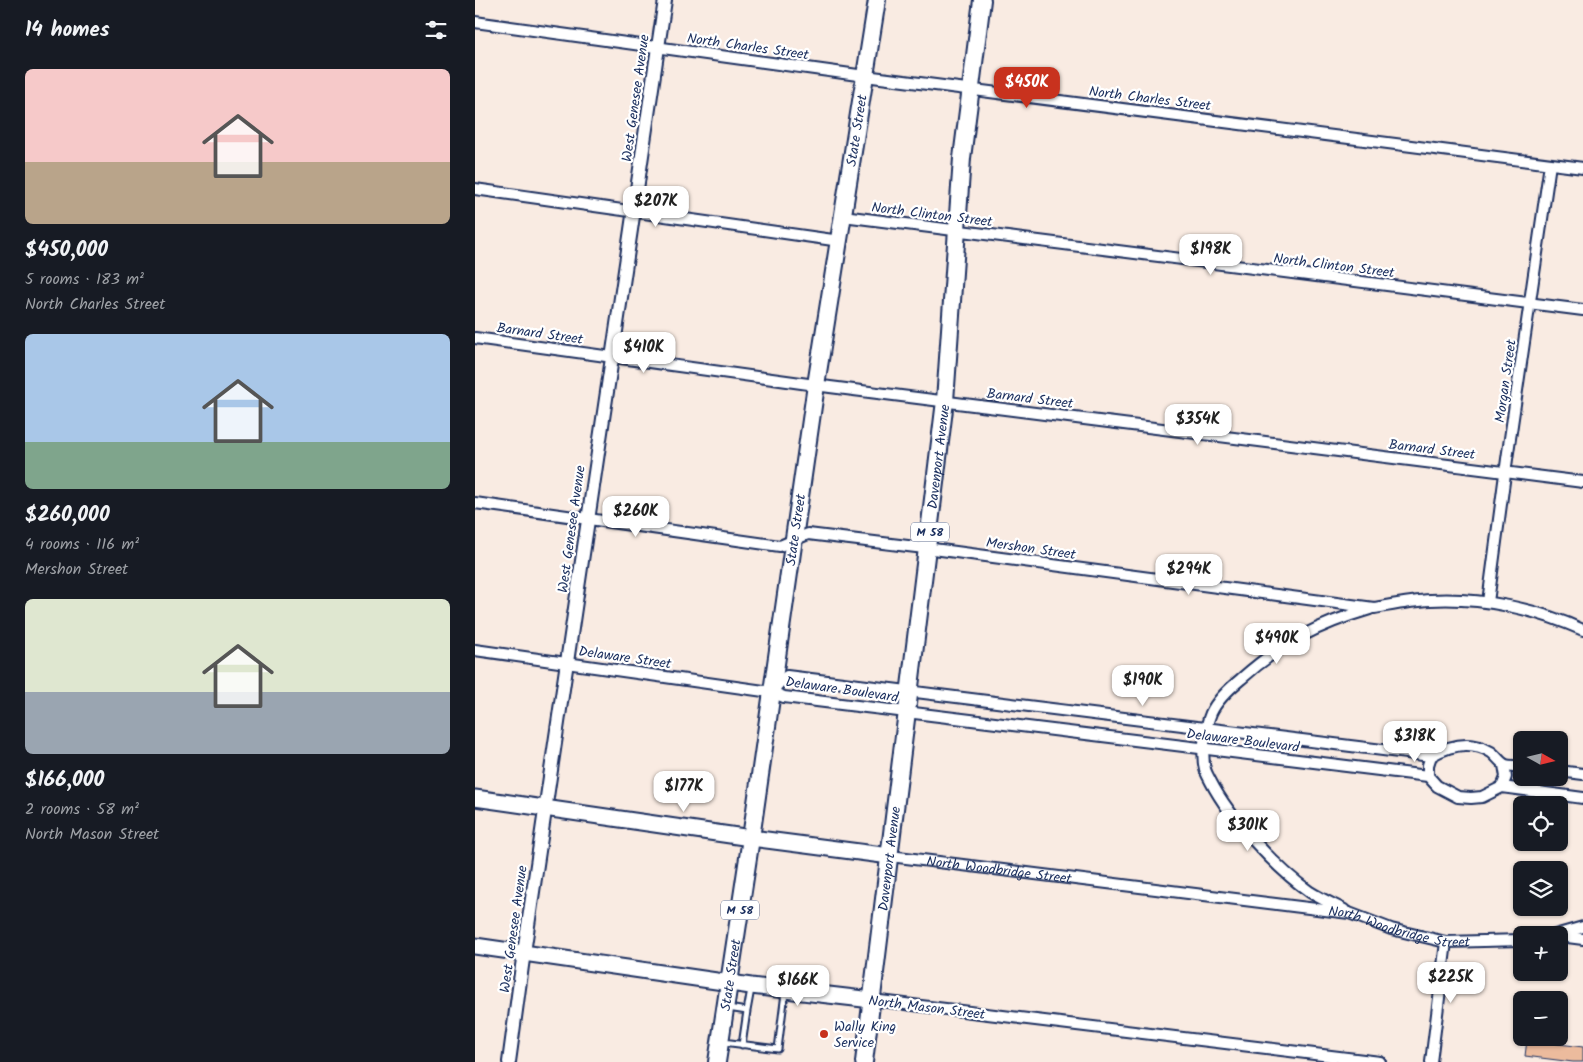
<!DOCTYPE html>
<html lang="en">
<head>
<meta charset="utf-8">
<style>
  :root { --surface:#171b24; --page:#20242c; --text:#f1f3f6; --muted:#9ea1a6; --accent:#c8321e }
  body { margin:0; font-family:Kalam,sans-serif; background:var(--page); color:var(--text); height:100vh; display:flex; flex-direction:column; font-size:19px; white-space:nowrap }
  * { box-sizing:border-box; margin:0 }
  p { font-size:16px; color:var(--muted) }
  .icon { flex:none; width:28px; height:28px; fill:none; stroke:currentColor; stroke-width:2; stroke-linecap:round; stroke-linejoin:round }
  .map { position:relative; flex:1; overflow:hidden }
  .sheet { display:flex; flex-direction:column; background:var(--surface); width:475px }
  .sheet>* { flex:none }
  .needle { width:32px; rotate:98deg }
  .buttons { position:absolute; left:1038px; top:731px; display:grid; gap:10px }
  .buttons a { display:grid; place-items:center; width:55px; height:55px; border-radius:8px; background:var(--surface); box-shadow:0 1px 4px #0004; font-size:25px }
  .price { position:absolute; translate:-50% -42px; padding:0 11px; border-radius:10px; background:#fff; color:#222; font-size:16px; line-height:32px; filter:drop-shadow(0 1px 2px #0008) }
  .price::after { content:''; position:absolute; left:50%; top:30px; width:15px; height:11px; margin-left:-8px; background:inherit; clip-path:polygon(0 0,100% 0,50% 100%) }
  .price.on { background:var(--accent); color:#fff }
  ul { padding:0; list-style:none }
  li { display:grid; align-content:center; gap:10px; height:265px; padding:0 25px }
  li span { display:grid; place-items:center; height:155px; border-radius:8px; color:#555 }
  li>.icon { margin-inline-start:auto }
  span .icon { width:90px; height:90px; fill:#fffc; stroke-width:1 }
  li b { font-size:21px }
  h2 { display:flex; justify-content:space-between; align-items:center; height:60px; padding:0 25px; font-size:21px }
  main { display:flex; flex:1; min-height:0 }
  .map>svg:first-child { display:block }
</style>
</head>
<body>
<main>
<section class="sheet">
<h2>14 homes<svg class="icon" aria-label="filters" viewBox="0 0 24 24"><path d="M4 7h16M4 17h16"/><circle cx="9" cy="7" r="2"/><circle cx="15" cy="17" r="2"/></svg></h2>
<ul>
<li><span style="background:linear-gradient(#f6c9c9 60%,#b9a48a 0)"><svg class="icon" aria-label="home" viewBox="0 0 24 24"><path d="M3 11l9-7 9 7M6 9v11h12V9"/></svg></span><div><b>$450,000</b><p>5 rooms · 183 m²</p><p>North Charles Street</p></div></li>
<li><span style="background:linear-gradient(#a9c7e8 70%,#7fa58c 0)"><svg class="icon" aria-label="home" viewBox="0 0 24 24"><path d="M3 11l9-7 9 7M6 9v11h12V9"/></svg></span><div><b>$260,000</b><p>4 rooms · 116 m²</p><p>Mershon Street</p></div></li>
<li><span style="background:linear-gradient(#dfe7d0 60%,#9aa5b1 0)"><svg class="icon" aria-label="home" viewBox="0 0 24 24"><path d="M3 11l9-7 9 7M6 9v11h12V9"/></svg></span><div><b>$166,000</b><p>2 rooms · 58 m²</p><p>North Mason Street</p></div></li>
</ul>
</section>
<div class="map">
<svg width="1108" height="1062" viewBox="0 0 1108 1062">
  <rect width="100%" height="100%" fill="#f9ebe2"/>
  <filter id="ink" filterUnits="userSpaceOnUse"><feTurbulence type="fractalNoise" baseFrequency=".02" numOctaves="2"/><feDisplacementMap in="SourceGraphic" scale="10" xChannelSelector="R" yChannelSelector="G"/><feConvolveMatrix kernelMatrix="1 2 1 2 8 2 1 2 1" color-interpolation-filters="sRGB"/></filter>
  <g filter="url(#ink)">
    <!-- building -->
    <path fill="#ecbb9d" stroke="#1b2f5e" d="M1052,1040L1108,1047V1062H1098L1050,1056Z"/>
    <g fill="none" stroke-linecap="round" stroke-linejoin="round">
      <!-- service casing -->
      <g stroke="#1b2f5e" stroke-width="9">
        <path id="service" d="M253,1008L272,1011L267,1045
          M272,1011L276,989
          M248,1042L303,1049L310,993"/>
      </g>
      <!-- minor casing -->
      <g stroke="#1b2f5e" stroke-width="14">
        <g id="minor">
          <path d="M0,22L390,76L1108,168"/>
          <path d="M0,189L365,241"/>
          <path d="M368,216L1108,310"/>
          <path d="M0,338L355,387L1108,482"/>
          <path d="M0,503L305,546L333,534L466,550L899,608C917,605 936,601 955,600C1007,597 1062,609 1108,630"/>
          <path d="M1013,602L1032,459L1075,164"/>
          <path d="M0,650L296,692L309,697L953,776L962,786L983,797L996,798L1007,797L1027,787L1108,798"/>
          <path d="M298,689L312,676L956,756C975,745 996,740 1016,752C1021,755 1025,763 1031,765C1035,766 1041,766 1046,767"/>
          <path d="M1084,771L1108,774"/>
          <path d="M953,776V765L956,756"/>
          <path d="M1027,787L1031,777L1029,765"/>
          <path id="s1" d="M415,856L874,913L916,929L971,942L1046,940"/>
          <path d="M869,910C858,904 846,899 835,892C802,869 755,819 736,782C734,778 731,773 730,769C726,754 730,727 736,713C742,700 755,688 766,679C806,643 844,624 895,609"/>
          <path d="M1080,935L1108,927"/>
          <path d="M1085,936L1108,939"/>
          <path d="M397,1000L905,1062"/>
          <path d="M956,1062L971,942"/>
        </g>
      </g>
      <!-- tertiary casing -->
      <g stroke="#1b2f5e" stroke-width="16">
        <path id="tertiary" d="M34,1062L47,966L190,0"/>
      </g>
      <!-- secondary casing -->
      <g stroke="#1b2f5e" stroke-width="19">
        <path id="secondary" d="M0,798L276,838L415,856
          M0,946L276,986L397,1000"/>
      </g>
      <!-- primary casing -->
      <g stroke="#1b2f5e" stroke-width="20">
        <g id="primary">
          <path id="s2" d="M242,1062L276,838L341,385L402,0"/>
          <path id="s3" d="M389,1062L470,401L487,158L507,0"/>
        </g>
      </g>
      <!-- service -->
      <use href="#service" stroke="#fff" stroke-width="5"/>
      <!-- minor -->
      <use href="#minor" stroke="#fff" stroke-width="10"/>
      <!-- tertiary -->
      <use href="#tertiary" stroke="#fff" stroke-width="12"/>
      <!-- secondary -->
      <use href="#secondary" stroke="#fff" stroke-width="15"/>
      <!-- primary -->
      <use href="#primary" stroke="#fff" stroke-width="16"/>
    </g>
  </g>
  <!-- markers -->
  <circle fill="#c8321e" stroke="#fff" stroke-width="2" cx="349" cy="1034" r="5"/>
  <g text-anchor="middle" stroke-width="4.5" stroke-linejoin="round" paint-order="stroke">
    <!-- shield labels -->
    <g fill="#fff" stroke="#5f6d8e" stroke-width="1">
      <rect x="436" y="522.5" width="38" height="19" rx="4"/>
      <rect x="246" y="900.5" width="38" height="19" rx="4"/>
    </g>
    <g font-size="12" font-weight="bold" fill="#1b2f5e">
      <text x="455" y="536">M 58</text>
      <text x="265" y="914">M 58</text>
    </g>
    <!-- street labels -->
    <g font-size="14" fill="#1b2f5e" stroke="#fff">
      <text transform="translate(273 46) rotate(8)" y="5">North Charles Street</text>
      <text transform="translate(160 98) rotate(-82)" y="5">West Genesee Avenue</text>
      <text transform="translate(675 98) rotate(7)" y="5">North Charles Street</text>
      <text dy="5" stroke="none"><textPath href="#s2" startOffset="942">State Street</textPath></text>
      <text transform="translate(457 214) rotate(7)" y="5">North Clinton Street</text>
      <text transform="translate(859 265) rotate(7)" y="5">North Clinton Street</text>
      <text transform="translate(65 333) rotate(8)" y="5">Barnard Street</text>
      <text transform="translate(1030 381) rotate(-82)" y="5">Morgan Street</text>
      <text transform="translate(555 398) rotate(7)" y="5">Barnard Street</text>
      <text transform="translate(957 449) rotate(7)" y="5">Barnard Street</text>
      <text dy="5" stroke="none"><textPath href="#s3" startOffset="610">Davenport Avenue</textPath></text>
      <text transform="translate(96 529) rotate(-82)" y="5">West Genesee Avenue</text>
      <text dy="5" stroke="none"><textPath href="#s2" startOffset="538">State Street</textPath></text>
      <text transform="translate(556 548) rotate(8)" y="5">Mershon Street</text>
      <text transform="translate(150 657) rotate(8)" y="5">Delaware Street</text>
      <text transform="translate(367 689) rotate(8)" y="5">Delaware Boulevard</text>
      <text transform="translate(768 740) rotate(7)" y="5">Delaware Boulevard</text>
      <text dy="5" stroke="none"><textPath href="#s3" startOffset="205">Davenport Avenue</textPath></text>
      <text dy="5" stroke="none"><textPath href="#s1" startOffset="110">North Woodbridge Street</textPath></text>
      <text dy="5" stroke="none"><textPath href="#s1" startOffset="515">North Woodbridge Street</textPath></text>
      <text transform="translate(38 929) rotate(-82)" y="5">West Genesee Avenue</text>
      <text dy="5" stroke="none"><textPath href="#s2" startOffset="88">State Street</textPath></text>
      <text transform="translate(452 1007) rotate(7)" y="5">North Mason Street</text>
    </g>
    <!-- poi labels -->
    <g font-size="14" fill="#1b2f5e" stroke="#fff" text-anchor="start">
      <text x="359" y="1031">Wally King<tspan x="359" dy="16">Service</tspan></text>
    </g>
  </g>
</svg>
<div class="buttons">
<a><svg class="needle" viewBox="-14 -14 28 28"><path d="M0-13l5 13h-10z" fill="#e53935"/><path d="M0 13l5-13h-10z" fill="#9ea1a6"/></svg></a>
<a><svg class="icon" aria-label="locate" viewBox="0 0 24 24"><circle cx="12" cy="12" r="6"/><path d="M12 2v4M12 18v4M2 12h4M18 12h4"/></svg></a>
<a><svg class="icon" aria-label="layers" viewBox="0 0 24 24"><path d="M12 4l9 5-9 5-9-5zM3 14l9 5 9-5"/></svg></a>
<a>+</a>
<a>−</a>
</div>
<b class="price on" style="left:552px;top:109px">$450K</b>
<b class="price" style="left:181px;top:228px">$207K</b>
<b class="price" style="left:736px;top:276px">$198K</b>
<b class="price" style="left:169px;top:374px">$410K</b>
<b class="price" style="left:723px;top:446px">$354K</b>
<b class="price" style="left:161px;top:538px">$260K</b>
<b class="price" style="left:714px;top:596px">$294K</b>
<b class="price" style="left:802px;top:665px">$490K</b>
<b class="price" style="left:668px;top:707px">$190K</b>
<b class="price" style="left:940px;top:763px">$318K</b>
<b class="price" style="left:209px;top:813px">$177K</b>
<b class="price" style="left:773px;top:852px">$301K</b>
<b class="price" style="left:976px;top:1004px">$225K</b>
<b class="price" style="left:323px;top:1007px">$166K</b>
</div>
</main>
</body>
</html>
